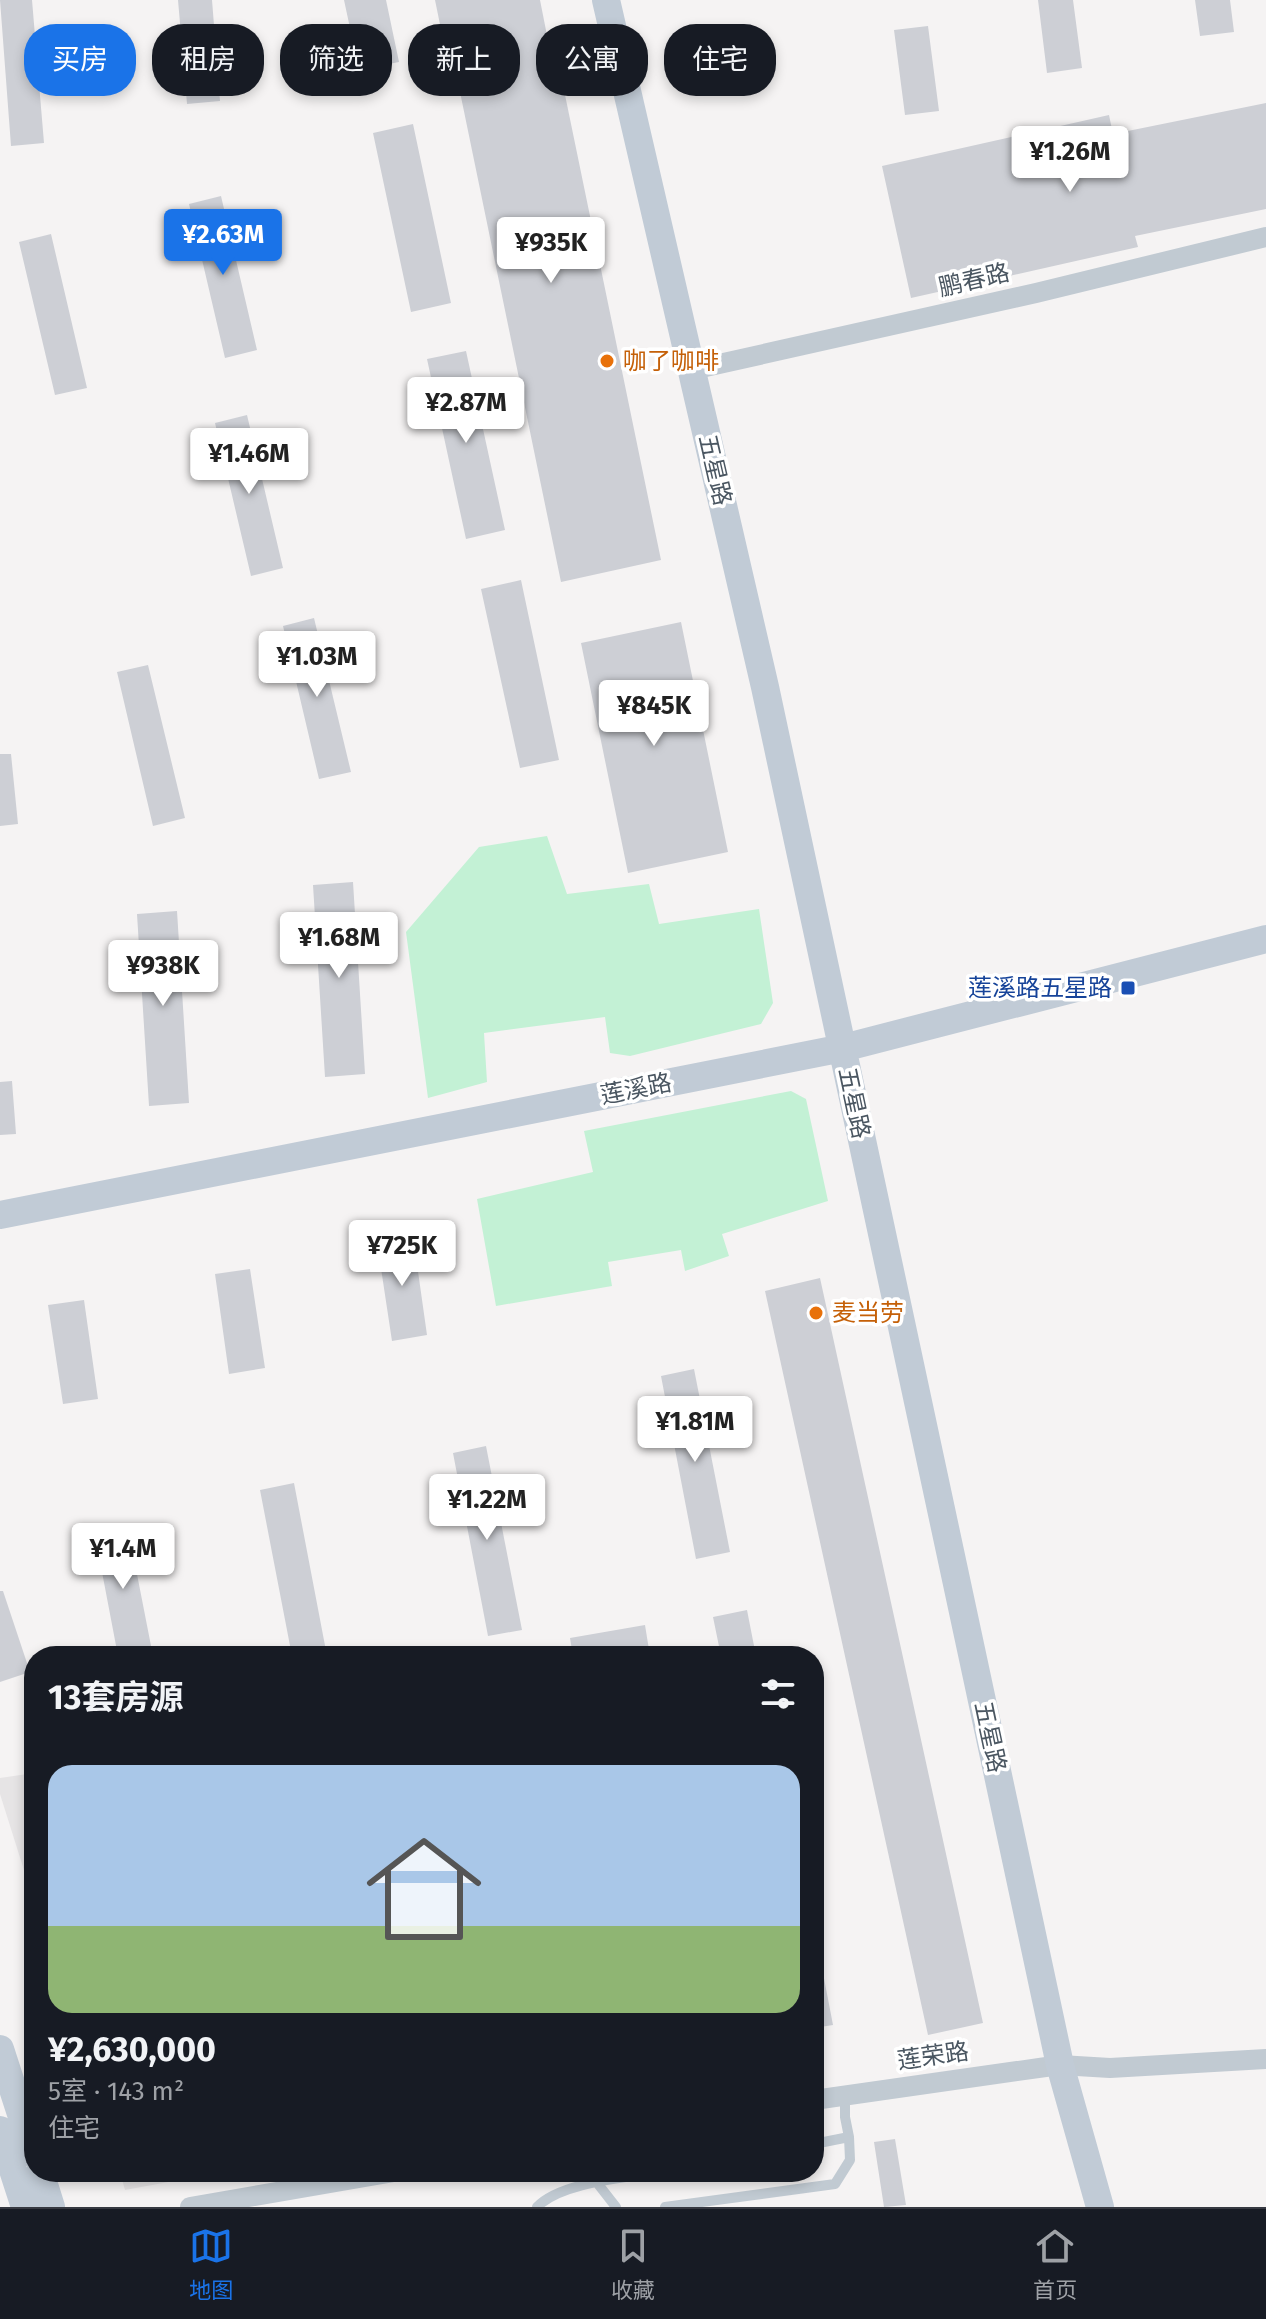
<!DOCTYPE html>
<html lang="zh">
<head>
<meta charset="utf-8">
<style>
  :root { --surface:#171b24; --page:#20242c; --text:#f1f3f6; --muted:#9ea1a6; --line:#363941; --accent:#1a73e8 }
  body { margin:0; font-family:"Fira Sans","Noto Sans SC",sans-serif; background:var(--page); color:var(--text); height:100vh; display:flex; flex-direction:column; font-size:30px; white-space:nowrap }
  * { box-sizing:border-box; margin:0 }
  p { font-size:26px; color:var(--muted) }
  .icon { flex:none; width:44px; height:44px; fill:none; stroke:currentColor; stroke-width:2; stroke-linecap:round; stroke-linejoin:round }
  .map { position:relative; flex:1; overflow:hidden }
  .drawer { position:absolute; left:24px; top:1646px; width:800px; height:536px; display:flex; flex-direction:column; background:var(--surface); border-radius:32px; box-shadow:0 4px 12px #0003 }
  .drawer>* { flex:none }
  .top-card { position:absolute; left:24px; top:24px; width:800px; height:72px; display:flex; gap:16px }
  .price { position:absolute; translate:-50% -68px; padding:0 18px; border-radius:8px; background:#fff; color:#222; font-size:26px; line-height:52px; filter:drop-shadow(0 2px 4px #0008) }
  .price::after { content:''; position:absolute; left:50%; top:48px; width:24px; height:18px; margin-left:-12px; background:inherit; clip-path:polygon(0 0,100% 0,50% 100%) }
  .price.current { background:var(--accent); color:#fff }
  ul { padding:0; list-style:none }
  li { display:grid; align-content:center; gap:16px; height:424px; padding:0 24px }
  li span { display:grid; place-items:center; height:248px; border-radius:24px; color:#555 }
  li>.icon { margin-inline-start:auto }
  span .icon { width:144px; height:144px; fill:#fffc; stroke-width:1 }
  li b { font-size:34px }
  h2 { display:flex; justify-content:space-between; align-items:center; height:96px; padding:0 24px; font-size:34px }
  .pill { padding:0 28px; border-radius:32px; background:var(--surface); box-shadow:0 4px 12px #0003; font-size:28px; line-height:72px }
  .pill.current { background:var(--accent); color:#fff }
  .tab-bar { display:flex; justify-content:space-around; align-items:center; height:112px; border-top:2px solid var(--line); background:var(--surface); font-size:22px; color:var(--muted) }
  .tab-bar a { display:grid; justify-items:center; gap:4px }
  .tab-bar .current { color:var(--accent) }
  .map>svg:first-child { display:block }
</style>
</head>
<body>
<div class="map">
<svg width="1266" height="2207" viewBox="0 0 1266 2207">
  <rect width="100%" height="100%" fill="#f5f3f3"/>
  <!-- education -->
  <path fill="#e6e4e5" d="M34,1773V1902L0,1794V1778Z
    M120,2172H223L125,2190Z"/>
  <!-- green -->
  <path fill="#c3f1d5" d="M547,836L567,894L649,884L659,924L759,909L773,1003L761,1024L630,1056L610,1053L605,1017L484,1033L487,1082L428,1098L406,932L479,847Z
    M791,1091L806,1099L828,1201L722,1234L729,1256L685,1271L681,1250L608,1262L612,1286L496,1306L477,1199L593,1172L584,1131Z"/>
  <!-- building -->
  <path fill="#cdcfd5" d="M0,0H32L44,143L11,146Z
    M178,0H212L220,101L187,104Z
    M344,0H386L399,62L359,70Z
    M435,0H540L558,91L564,90L661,560L561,582L460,92L454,93Z
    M1038,0H1073L1082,68L1047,73Z
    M1195,0H1230L1234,32L1200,36Z
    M928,26L939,111L905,115L894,30Z
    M1266,103V209L1135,236L1138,247L911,298L882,166L1109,115L1113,134Z
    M413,124L451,303L411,312L373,133Z
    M221,196L257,350L225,358L189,204Z
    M51,234L87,388L55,395L19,242Z
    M466,351L505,530L466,539L427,359Z
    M247,415L283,568L251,576L215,423Z
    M521,580L559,760L520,768L481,589Z
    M314,618L351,772L319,779L283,626Z
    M681,622L728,852L628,873L581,643Z
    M148,665L185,818L153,826L117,672Z
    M0,754H11L18,824L0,826Z
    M353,882L365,1074L325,1077L313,885Z
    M177,911L189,1103L149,1106L137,914Z
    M12,1081L16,1134L0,1135V1082Z
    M413,1236L427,1335L392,1341L377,1242Z
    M250,1269L265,1368L229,1374L215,1274Z
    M820,1278L983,2023L928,2035L765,1291Z
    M84,1300L98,1399L63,1404L48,1305Z
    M694,1369L730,1552L696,1559L661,1376Z
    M486,1446L522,1630L488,1636L453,1453Z
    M294,1483L327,1656H292L260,1490Z
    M127,1523L153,1656H118L94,1530Z
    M0,1591H3L30,1672L0,1682Z
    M747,1610L756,1656H721L713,1617Z
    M645,1625L650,1656H573L570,1638Z
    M822,1968L833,2025L814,2028V1969Z
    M895,2139L906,2205L884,2207L874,2142Z"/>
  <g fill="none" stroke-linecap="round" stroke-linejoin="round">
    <!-- lane -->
    <path stroke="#c1cad2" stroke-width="10" d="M814,2144L849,2137
      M598,2184L616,2207
      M537,2207C561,2182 625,2178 660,2172
      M665,2207L835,2184L850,2160L849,2137L845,2117V2095"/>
    <!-- street -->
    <path stroke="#c1cad2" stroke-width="20" d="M692,370L1036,293L1266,237
      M814,2100L1060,2065L1110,2068L1266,2059
      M190,2207L394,2172"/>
    <!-- secondary -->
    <path stroke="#c1cbd6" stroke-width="28" d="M606,0L765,687L1060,2065L1100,2207
      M0,1215L843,1048L1266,939
      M0,2049L34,2154
      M0,2130L25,2207
      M40,2172L51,2207"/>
  </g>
  <!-- markers -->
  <g fill="#e8710a" stroke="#fff" stroke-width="3">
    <circle cx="607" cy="361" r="8"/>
    <circle cx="816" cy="1313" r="8"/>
  </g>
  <rect fill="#1a4fb4" stroke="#fff" stroke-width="3" x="1120" y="980" width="16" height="16" rx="4"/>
  <g text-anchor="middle" stroke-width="7" stroke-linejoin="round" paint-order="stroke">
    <!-- street labels -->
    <g font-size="24" fill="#4a5661" stroke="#fff">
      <text transform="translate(974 280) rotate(-13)" y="8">鹏春路</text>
      <text transform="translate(715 470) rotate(77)" y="8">五星路</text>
      <text transform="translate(636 1089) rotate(-11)" y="8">莲溪路</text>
      <text transform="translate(854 1103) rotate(78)" y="8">五星路</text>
      <text transform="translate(990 1737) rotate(78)" y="8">五星路</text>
      <text transform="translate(933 2056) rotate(-8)" y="8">莲荣路</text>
    </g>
    <!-- food labels -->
    <g font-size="24" fill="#c56008" stroke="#fff" text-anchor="start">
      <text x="623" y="369">咖了咖啡</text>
      <text x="832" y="1321">麦当劳</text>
    </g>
    <!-- transit labels -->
    <g font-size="24" fill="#164399" stroke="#fff" text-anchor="end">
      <text x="1112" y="996">莲溪路五星路</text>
    </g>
  </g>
</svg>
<b class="price" style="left:1070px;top:194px">¥1.26M</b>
<b class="price current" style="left:223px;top:277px">¥2.63M</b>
<b class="price" style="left:551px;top:285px">¥935K</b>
<b class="price" style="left:466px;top:445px">¥2.87M</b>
<b class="price" style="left:249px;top:496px">¥1.46M</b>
<b class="price" style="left:317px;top:699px">¥1.03M</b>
<b class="price" style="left:654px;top:748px">¥845K</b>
<b class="price" style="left:339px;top:980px">¥1.68M</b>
<b class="price" style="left:163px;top:1008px">¥938K</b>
<b class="price" style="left:402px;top:1288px">¥725K</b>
<b class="price" style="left:695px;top:1464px">¥1.81M</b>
<b class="price" style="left:487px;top:1542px">¥1.22M</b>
<b class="price" style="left:123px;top:1591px">¥1.4M</b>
<div class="top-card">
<a class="pill current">买房</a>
<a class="pill">租房</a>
<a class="pill">筛选</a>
<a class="pill">新上</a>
<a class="pill">公寓</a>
<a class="pill">住宅</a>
</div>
<section class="drawer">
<h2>13套房源<svg class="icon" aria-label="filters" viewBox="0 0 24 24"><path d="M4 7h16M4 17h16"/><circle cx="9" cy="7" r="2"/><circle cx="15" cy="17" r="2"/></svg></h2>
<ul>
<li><span style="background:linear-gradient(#a9c7e8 65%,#8fb573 0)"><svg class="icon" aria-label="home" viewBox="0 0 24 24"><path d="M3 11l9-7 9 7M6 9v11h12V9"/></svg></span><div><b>¥2,630,000</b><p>5室 · 143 m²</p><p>住宅</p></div></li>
</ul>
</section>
</div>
<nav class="tab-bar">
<a class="current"><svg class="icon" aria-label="map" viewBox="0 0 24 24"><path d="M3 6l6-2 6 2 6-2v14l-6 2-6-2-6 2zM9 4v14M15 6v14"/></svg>地图</a>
<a><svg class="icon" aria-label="saved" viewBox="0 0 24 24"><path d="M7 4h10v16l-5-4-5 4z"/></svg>收藏</a>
<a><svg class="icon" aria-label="home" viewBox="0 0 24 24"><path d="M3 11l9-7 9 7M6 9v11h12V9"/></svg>首页</a>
</nav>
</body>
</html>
